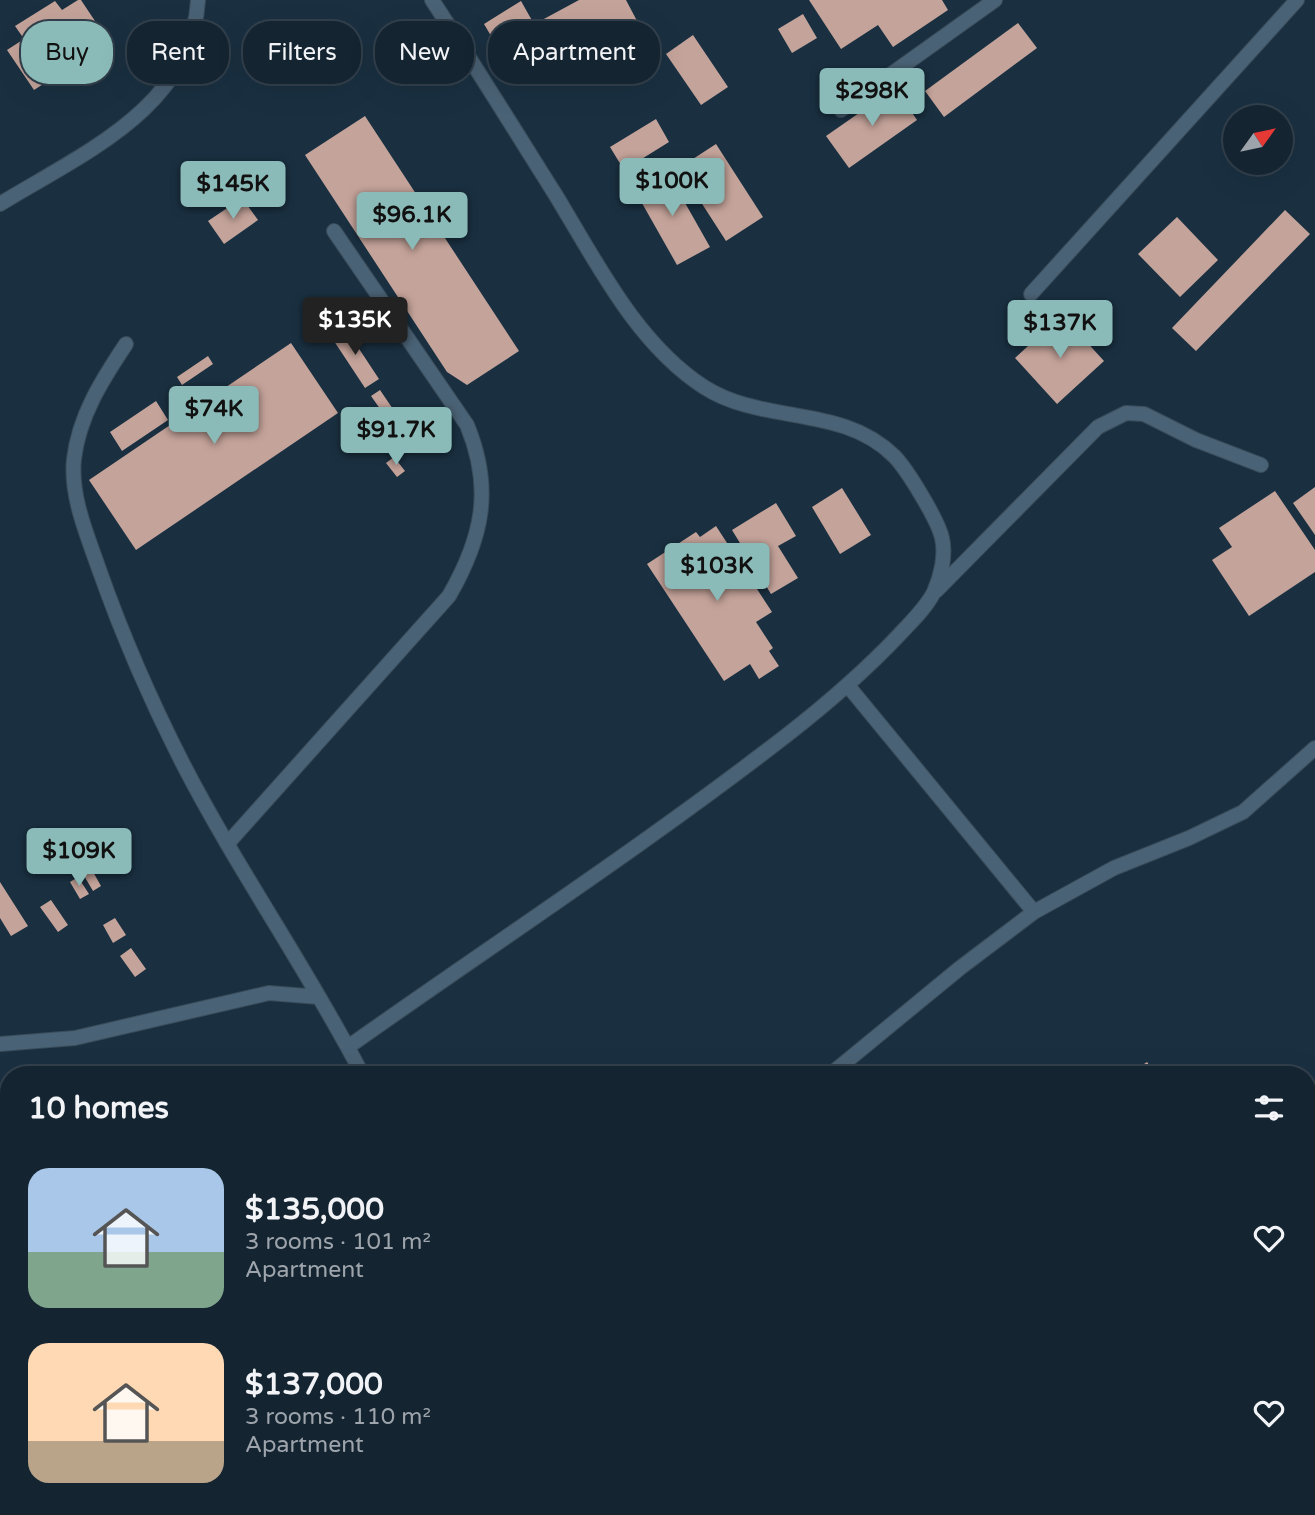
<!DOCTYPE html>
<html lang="en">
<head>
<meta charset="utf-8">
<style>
  :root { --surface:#142431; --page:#1d2c39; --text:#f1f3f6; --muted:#9da4ab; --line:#33414d; --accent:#8bbbb9 }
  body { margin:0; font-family:"Varela Round",sans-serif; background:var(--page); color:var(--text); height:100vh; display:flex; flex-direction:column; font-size:26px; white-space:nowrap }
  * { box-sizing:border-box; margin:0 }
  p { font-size:23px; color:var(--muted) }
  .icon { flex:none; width:38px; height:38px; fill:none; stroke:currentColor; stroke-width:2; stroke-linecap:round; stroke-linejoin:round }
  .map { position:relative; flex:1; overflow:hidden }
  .side { position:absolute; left:0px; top:1066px; width:1316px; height:450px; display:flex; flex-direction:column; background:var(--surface); border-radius:28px 28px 0 0; box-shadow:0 7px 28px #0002,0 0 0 2px var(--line) }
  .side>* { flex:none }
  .top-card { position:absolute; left:21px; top:21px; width:700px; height:63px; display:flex; gap:14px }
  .needle { width:46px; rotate:57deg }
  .buttons { position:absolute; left:1223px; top:105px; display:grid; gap:14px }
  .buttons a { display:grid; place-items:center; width:70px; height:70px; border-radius:50%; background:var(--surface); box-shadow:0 7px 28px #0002,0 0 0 2px var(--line); font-size:35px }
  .price { position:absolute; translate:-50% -60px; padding:0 16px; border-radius:7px; background:var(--accent); color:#111; font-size:23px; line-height:46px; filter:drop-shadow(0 2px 4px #0008) }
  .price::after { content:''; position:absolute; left:50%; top:42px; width:21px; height:16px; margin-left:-10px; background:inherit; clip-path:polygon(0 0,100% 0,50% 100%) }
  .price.active { background:#222; color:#fff }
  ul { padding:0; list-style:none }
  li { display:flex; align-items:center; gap:21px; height:175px; padding:0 28px }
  li span { display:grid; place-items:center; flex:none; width:196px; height:140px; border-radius:21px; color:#555 }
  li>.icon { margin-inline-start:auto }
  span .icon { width:84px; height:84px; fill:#fffc; stroke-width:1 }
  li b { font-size:30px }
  h2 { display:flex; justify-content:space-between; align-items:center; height:84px; padding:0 28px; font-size:30px }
  .pill { padding:0 24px; border-radius:28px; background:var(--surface); box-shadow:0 7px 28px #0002,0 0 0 2px var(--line); font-size:24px; line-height:63px }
  .pill.active { background:var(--accent); color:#111 }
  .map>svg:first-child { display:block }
</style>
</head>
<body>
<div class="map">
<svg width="1315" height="1515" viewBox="0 0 1315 1515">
  <rect width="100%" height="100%" fill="#1a3041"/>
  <!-- building -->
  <path fill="#c4a39a" d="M78,0H81L109,42L34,90L7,50L24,39L15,26L55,1L62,10Z
    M579,0H626L645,36L572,75L542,20Z
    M809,0H942L948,10L893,47L878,25L841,49Z
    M521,1L534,24L497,46L484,24Z
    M803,14L817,38L792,53L778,29Z
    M1018,23L1037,48L944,117L925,91Z
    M693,35L728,87L701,105L666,54Z
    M895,88L917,120L849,168L826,136Z
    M365,116L519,351L467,385L447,372L305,155Z
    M656,119L669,142L624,170L610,147Z
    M716,144L763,217L726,241L679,168Z
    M667,171L710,247L677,265L634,189Z
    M242,198L258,220L224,244L208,221Z
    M1285,210L1310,234L1196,351L1172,328Z
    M1177,217L1218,260L1180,297L1138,254Z
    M1062,315L1104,361L1057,404L1015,358Z
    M344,326L379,379L365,388L330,335Z
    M291,343L338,413L136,550L89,480Z
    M208,356L213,364L182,385L177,377Z
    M380,390L410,434L402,440L371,396Z
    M156,401L168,420L122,451L110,432Z
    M394,457L405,471L397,477L386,463Z
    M1315,487V535L1293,503Z
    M842,488L871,535L840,554L812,507Z
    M1275,491L1315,550V572L1249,616L1212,560L1232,547L1219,528Z
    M776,503L796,536L778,546L798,578L771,594L732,530Z
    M716,526L772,612L756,622L773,648L769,651L779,666L759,679L750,664L724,681L647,564L696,532L700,537Z
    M92,870L101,886L93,891L83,874Z
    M78,877L89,894L80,899L70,882Z
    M0,882L28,926L11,936L0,918Z
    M51,900L68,925L58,932L40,907Z
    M115,918L126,935L113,943L103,925Z
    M131,948L146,969L135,977L120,956Z
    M1147,1062L1156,1074H1129Z
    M1315,1127V1145L1307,1151V1132Z
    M1307,1416L1315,1429V1447L1307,1452Z"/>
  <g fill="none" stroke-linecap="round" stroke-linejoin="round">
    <!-- lane casing -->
    <g stroke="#394c5a" stroke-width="16">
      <path id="lane" d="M841,110L995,0
        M0,204C81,154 192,108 198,0
        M1031,294L1297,0
        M126,344C102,380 79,416 74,459C70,497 88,537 100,572C123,637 151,701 182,762C237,869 307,968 362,1074
        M936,591L1098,427L1126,413L1144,414L1196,440L1261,465
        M849,687L1034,912
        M228,843L449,596C483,537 493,488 467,425L334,231
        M0,1044L75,1038L269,993L319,997
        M348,1047C495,943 645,845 787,735C828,703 863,673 899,635C911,622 926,608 934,592C941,576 946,555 942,538C938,520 907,469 894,456C842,404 763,425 704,387C636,343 596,261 555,194C514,129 474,64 432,0
        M831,1074L960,968L1034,912L1114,868L1189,838L1243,812L1315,748
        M0,1278L9,1289
        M0,1431L9,1444
        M48,1507L54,1515
        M189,1507L196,1515
        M375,1507L385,1515
        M155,1515L161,1507
        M317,1515L330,1507"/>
    </g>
    <!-- lane -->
    <use href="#lane" stroke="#4a6275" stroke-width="14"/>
  </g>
</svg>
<div class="buttons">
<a><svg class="needle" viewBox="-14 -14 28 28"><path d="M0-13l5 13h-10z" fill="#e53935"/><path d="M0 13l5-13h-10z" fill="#9da4ab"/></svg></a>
</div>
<b class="price" style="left:872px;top:128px">$298K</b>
<b class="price" style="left:672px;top:218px">$100K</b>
<b class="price" style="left:233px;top:221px">$145K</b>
<b class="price" style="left:412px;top:252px">$96.1K</b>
<b class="price active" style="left:355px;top:357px">$135K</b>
<b class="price" style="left:1060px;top:360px">$137K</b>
<b class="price" style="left:214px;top:446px">$74K</b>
<b class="price" style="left:396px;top:467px">$91.7K</b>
<b class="price" style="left:717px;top:603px">$103K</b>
<b class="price" style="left:79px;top:888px">$109K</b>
<div class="top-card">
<a class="pill active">Buy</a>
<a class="pill">Rent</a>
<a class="pill">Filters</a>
<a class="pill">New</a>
<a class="pill">Apartment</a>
</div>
<section class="side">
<h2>10 homes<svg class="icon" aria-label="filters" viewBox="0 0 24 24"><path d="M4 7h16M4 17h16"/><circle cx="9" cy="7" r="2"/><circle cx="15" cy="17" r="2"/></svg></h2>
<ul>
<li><span style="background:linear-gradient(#a9c7e8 60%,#7fa58c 0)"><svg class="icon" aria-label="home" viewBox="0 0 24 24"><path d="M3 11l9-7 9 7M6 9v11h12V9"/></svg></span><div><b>$135,000</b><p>3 rooms · 101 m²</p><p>Apartment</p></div><svg class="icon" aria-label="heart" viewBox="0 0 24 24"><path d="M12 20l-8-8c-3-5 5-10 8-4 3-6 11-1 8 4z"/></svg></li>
<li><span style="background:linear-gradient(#ffd9b3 70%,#b9a48a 0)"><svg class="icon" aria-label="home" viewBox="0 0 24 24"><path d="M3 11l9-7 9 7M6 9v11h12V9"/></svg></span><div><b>$137,000</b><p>3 rooms · 110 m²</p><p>Apartment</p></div><svg class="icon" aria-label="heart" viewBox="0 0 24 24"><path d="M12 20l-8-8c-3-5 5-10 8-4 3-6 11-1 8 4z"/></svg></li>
</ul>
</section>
</div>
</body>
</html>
